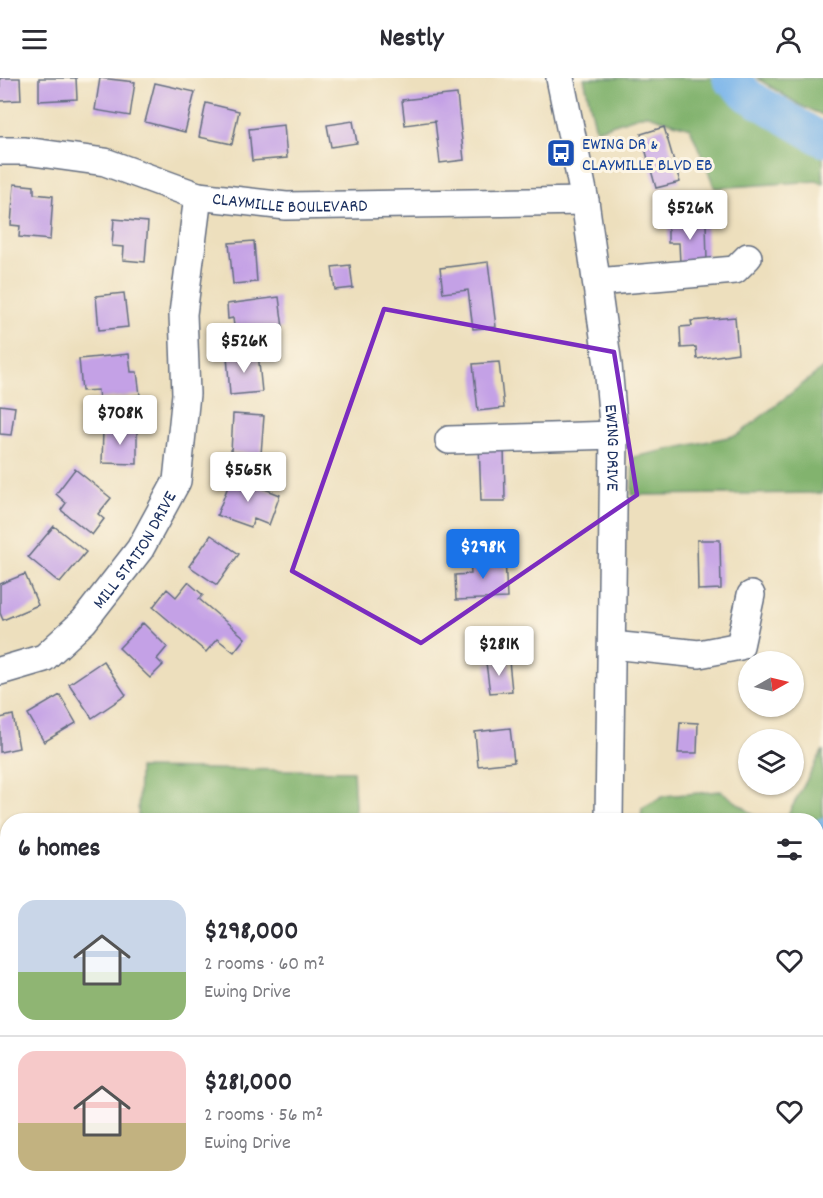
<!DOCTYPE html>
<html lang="en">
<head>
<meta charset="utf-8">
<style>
  :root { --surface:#fff; --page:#f2f2f3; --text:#2b2b33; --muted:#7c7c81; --line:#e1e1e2; --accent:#1a73e8 }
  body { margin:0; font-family:Dekko,sans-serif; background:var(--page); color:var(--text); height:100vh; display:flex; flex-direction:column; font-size:22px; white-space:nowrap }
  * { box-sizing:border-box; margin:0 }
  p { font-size:20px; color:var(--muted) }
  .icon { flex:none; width:33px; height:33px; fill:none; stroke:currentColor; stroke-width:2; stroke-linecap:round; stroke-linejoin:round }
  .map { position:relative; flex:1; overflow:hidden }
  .details { position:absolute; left:0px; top:735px; width:824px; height:386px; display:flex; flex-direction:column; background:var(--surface); border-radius:24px 24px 0 0; box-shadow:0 2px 4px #0004 }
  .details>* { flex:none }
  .needle { width:39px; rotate:82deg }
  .tools { position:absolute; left:738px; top:573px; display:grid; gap:12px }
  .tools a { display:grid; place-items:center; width:66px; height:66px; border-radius:50%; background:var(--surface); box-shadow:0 2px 4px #0004; font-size:30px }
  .price { position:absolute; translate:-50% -51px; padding:0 14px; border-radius:6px; background:#fff; color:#222; font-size:20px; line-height:39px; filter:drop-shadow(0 2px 3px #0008) }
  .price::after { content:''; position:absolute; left:50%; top:36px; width:18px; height:14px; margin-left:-9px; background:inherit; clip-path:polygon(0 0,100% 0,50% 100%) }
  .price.selected { background:var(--accent); color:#fff }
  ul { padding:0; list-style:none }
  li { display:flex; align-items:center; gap:18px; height:150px; padding:0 18px }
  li+li { border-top:2px solid var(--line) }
  li span { display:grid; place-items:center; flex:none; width:168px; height:120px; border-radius:18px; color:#555 }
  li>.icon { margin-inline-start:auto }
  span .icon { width:72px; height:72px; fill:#fffc; stroke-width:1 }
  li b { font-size:26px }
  h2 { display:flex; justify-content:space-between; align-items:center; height:72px; padding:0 18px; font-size:26px }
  header { display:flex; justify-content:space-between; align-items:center; height:78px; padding:0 18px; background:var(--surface); font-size:27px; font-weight:700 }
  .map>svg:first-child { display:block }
</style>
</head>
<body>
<header><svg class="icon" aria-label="menu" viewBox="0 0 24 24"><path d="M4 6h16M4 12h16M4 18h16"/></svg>Nestly<svg class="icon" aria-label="person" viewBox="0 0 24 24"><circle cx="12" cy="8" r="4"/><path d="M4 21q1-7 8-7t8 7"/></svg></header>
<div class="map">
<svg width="823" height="1120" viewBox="0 0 823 1120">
  <rect width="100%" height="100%" fill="#fcf5e5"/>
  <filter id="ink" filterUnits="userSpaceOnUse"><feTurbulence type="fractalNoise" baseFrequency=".0167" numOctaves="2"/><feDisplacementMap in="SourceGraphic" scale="12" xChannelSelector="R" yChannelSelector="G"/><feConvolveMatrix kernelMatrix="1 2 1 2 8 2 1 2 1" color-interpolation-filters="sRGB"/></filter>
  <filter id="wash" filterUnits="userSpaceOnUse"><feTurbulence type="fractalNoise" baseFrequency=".008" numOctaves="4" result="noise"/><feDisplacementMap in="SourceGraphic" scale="24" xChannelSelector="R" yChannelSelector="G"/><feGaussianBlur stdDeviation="1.35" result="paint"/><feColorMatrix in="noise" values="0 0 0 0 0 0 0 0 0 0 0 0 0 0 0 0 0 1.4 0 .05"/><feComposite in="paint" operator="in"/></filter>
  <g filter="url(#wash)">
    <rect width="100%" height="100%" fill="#eddfbd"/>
    <!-- forest -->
    <path fill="#82b36e" stroke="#4e7166" stroke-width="1.5" d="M584,0H716L737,25L823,72V106L817,103L715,110L690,50L645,36L596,52Z
      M757,0H823V37L801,28Z
      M823,290V415L632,417L633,379L738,357Z
      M823,672V743L816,753V742H785Z
      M139,690L353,693L356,742H138Z
      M721,713L761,742H641L642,730L664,718Z
      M0,772H7L8,1113H109L108,1119L0,1114Z
      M823,798V1120H700L702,1113H816V810Z"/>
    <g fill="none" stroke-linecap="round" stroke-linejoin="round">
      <!-- river -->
      <path stroke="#78b4ea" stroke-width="34" d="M729,0L749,18L823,62
        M816,767L823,757
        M680,1120L682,1113"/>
    </g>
    <g id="blocks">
      <!-- building -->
      <path fill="#c4a1e6" d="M0,0H20L21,22L0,23Z
        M39,0H76L77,21L39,23Z
        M100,0L135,4L130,38L95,32Z
        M155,5L195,14L185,54L145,44Z
        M457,16L464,82L440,85L435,43L405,47L402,22Z
        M206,25L239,33L232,66L199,59Z
        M353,43L357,65L331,69L327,47Z
        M284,47L287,80L252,83L249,51Z
        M664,49L680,104L656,110L641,56Z
        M14,106L34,108V116L53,118L50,162L19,159L20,148L11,147Z
        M114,141L148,144L145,184L123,182L124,169L112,168Z
        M706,145L707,184L680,185L679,165H668V146Z
        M254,163L257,204L233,206L229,165Z
        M488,184L496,249L473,251L468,212L443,215L440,190Z
        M350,187L353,210L335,212L332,189Z
        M124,215L128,249L99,252L96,218Z
        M279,219L283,250L235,256L233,240L228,241L227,226Z
        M735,239L738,275L697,281L696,269L681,270L680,249L692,248L691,243Z
        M258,275L262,314L230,317L227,278Z
        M129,276L131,294H137L140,317L99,321L98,312L82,313L79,281Z
        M499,284L504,330L478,333L473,286Z
        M0,327L15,329L11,357L0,356Z
        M233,336L264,338L261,376L231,374Z
        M103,351H137V386L102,385Z
        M479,365H504L505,423H481Z
        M75,391L111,420L98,436L104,441L92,457L61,432L66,425L56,416Z
        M232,398L280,417L269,447L254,441L251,449L217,437Z
        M54,448L86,474L60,505L28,479Z
        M211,457L239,476L217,507L189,488Z
        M697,462H720L721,511L698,512Z
        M505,479L507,520L456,522L455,497L471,496L470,481Z
        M25,496L38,527L3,542L0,535V506Z
        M188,504L203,517L199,521L245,560L234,574L217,561L206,574L153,529L167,511L176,519Z
        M143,545L167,569L157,581L163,587L150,600L119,570Z
        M103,583L126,617L92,640L69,606Z
        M509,583L512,613L490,615L486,585Z
        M60,617L76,645L44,664L28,636Z
        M13,637L19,670L0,674V640Z
        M680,644L698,645L697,675H678Z
        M510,650L514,684L478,688L475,654Z
        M510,736L511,742H483V738Z
        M479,1113H524V1120H479Z"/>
    </g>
  </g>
  <g filter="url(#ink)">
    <use href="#blocks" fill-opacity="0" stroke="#646d7f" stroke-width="1.5"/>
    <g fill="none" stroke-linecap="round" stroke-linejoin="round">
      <!-- minor casing -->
      <g stroke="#646d7f" stroke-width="30">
        <g id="minor">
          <path id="s1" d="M560,0L585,123L608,287L614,357L609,742"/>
          <path id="s2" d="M0,73H25L105,84L198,118L286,128L585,123"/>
          <path d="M597,204L735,192L748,179"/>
          <path d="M449,362L614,357"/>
          <path d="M612,567L699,576L740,568L751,517"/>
          <path id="s3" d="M0,593L44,580L84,543L140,471L177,403L186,316L183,236L198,118"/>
          <path d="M0,996L8,995"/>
          <path d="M621,1113V1120"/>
          <path d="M215,1120V1113"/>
        </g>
      </g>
      <!-- minor -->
      <use href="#minor" stroke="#fff" stroke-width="27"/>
    </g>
  </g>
  <!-- marked area -->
  <path fill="none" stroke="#7b2cbf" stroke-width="4.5" stroke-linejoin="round" d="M384,231L614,274L637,417L421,565L292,493Z"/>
  <!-- icons -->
  <defs>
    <g id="bus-square" transform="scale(1.5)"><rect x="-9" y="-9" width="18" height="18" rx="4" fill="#1a4fb4" stroke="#fcf5e5"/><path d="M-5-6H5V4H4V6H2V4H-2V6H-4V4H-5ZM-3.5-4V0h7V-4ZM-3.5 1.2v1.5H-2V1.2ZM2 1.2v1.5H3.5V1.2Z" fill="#fff"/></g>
  </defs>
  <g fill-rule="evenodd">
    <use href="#bus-square" x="561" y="75"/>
  </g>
  <g text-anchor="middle" stroke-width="6" stroke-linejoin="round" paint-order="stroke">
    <!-- transit labels -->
    <g font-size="18" fill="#164399" stroke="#fcf5e5" text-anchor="start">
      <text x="582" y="71">EWING DR &amp;<tspan x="582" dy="21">CLAYMILLE BLVD EB</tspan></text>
    </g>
    <!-- street labels -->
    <g font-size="18" fill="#1b2f5e" stroke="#fcf5e5">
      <text dy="6" stroke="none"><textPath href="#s2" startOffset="297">CLAYMILLE BOULEVARD</textPath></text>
      <text dy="6" stroke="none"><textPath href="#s1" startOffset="374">EWING DRIVE</textPath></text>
      <text dy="6" stroke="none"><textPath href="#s3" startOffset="188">MILL STATION DRIVE</textPath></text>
    </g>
  </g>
</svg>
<div class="tools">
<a><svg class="needle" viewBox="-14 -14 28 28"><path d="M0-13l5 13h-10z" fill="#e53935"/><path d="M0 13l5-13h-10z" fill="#7c7c81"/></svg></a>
<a><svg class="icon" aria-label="layers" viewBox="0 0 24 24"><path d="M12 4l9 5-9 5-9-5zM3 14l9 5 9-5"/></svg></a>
</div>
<b class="price" style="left:690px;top:163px">$526K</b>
<b class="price" style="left:244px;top:296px">$526K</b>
<b class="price" style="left:120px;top:368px">$708K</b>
<b class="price" style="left:248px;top:425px">$565K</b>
<b class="price selected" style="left:483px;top:502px">$298K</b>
<b class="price" style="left:499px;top:599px">$281K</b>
<section class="details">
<h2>6 homes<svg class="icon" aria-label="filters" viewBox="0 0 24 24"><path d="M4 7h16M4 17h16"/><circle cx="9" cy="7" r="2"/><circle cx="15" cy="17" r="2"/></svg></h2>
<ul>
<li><span style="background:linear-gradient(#c9d6e8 60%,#8fb573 0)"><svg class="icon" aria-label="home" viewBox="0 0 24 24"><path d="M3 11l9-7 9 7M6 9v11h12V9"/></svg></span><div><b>$298,000</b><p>2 rooms · 60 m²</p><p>Ewing Drive</p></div><svg class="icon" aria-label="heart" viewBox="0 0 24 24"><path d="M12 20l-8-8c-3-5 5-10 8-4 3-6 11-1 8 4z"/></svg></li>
<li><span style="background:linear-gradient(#f6c9c9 60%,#c2b280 0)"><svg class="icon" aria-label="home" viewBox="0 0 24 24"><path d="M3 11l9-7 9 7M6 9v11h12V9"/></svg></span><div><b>$281,000</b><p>2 rooms · 56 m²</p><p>Ewing Drive</p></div><svg class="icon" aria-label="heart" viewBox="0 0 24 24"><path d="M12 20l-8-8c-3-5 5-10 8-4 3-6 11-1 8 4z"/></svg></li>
</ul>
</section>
</div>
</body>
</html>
